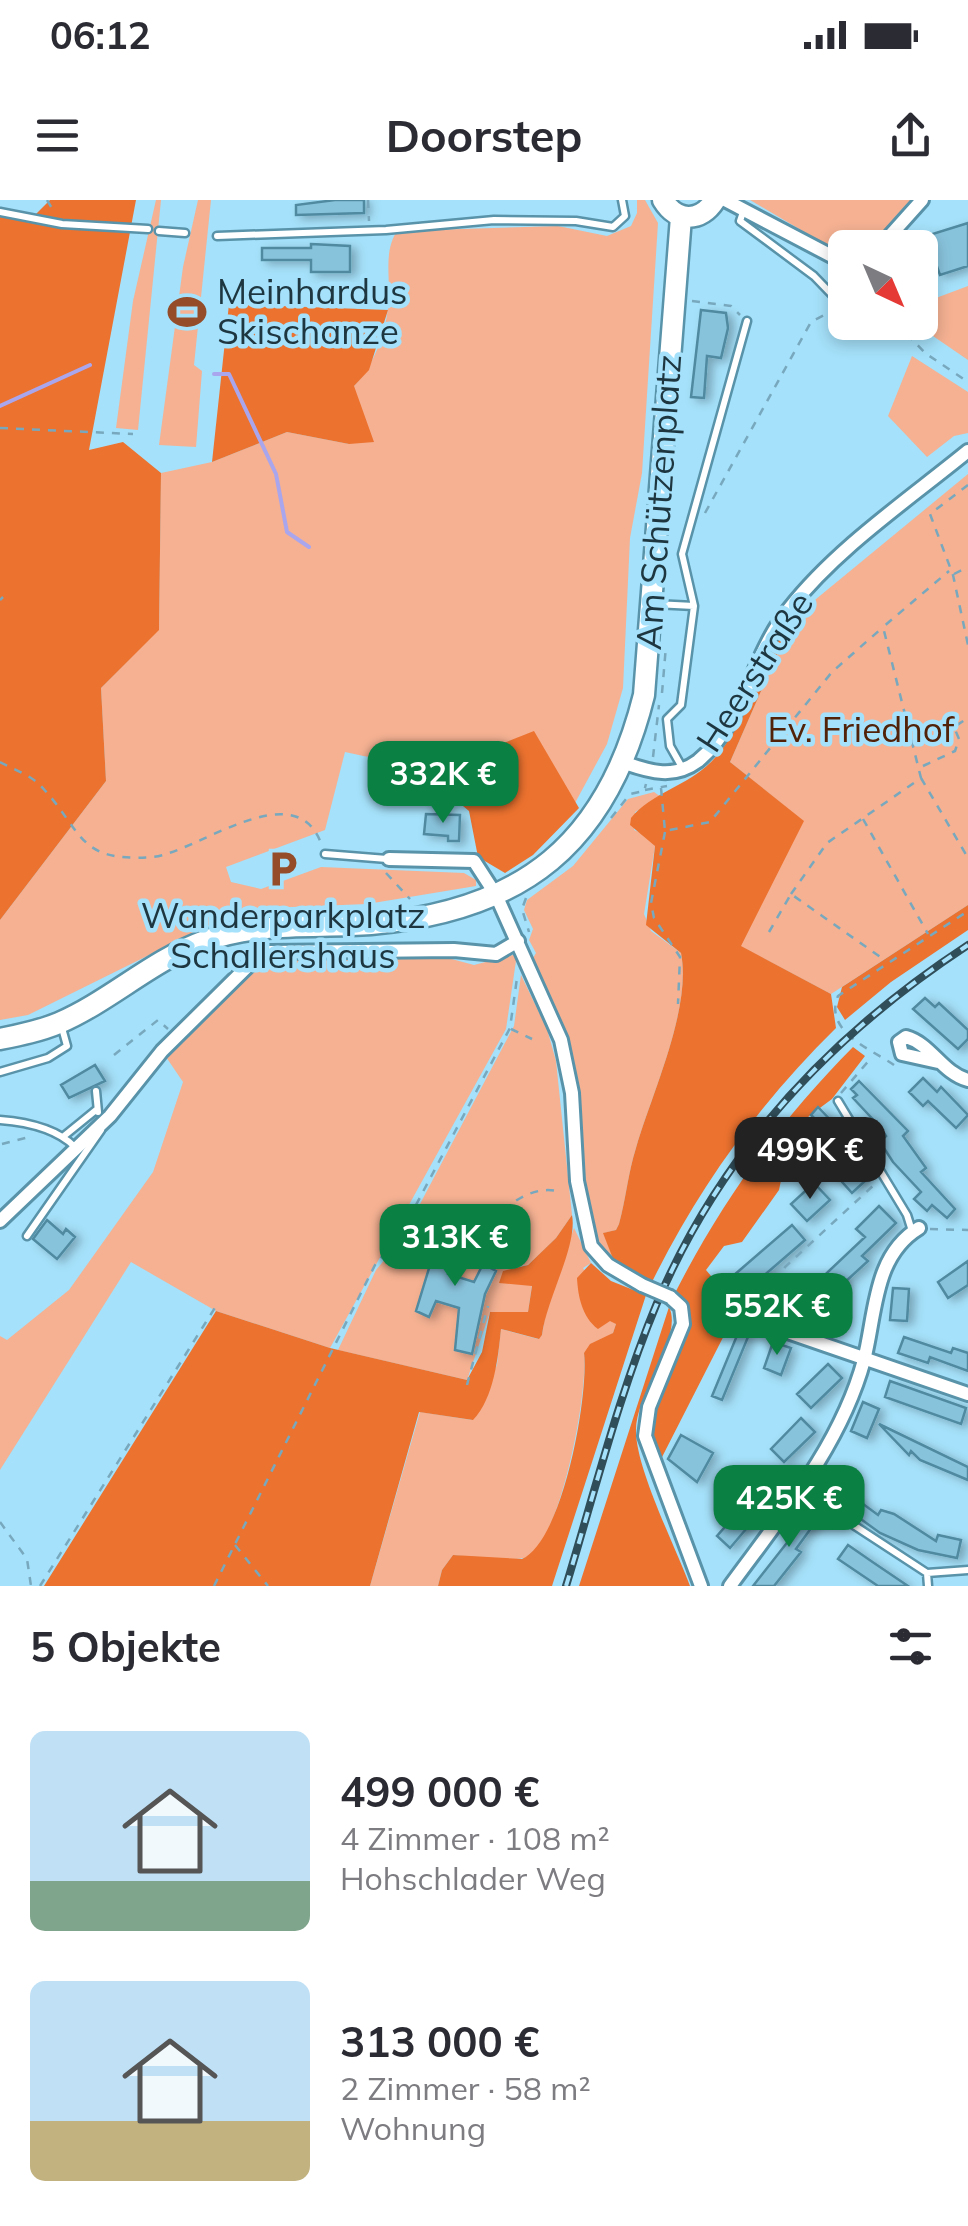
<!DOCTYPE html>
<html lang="de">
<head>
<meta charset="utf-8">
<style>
  :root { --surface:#fff; --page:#f7f7f7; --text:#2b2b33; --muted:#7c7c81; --accent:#0b8043 }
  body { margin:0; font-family:Mulish,sans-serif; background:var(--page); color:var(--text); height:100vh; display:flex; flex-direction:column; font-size:38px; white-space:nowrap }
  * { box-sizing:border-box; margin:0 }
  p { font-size:32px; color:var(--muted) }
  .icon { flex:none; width:55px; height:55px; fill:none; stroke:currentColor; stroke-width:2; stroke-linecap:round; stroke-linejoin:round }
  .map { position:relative; height:1386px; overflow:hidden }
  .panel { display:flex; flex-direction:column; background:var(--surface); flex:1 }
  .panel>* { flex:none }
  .needle { width:65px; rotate:136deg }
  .buttons { position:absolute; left:828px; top:30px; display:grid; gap:20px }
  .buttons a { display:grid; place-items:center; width:110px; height:110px; border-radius:15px; background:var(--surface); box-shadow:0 5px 15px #0003; font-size:50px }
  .price { position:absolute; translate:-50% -85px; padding:0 22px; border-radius:20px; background:var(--accent); color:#fff; font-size:32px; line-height:65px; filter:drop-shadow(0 2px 5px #0008) }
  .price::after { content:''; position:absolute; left:50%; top:60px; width:30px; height:22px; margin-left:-15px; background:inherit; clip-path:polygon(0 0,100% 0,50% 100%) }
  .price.selected { background:#222; color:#fff }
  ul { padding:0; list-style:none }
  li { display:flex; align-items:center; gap:30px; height:250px; padding:0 30px }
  li span { display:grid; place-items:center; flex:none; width:280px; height:200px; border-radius:15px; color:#555 }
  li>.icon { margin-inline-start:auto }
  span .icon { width:120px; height:120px; fill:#fffc; stroke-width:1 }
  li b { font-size:42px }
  h2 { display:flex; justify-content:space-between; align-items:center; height:120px; padding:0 30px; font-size:42px }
  .status { display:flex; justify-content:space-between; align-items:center; height:70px; padding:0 50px; background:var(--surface); direction:ltr }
  .status svg { height:28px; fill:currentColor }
  header { display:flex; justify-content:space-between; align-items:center; height:130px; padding:0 30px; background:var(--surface); font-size:45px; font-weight:700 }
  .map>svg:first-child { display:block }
</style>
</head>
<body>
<div class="status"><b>06:12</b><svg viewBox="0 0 49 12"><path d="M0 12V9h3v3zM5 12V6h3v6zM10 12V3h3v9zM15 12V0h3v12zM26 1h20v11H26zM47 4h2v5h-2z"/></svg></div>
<header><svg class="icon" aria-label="menu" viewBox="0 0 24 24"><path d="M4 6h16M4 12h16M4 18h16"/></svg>Doorstep<svg class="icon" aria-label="share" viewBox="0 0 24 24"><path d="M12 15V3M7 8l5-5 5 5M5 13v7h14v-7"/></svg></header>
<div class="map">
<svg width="968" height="1386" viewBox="0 0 968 1386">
  <defs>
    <filter id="shadow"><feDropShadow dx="5.5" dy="3" stdDeviation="5" flood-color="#0004"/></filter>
  </defs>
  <rect width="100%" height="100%" fill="#a5e1fa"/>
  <!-- green -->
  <path fill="#f5b192" d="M156,0H161L138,230L116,228L133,101Z
    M198,0H211L194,165L202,171L196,247L159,245L183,67Z
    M637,0H645L658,23L642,273L630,338L623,488L607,544L575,603L534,532C462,559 421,570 345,552L325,630L226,667L231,682L261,689L321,667L464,673L476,680V686L367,704L242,709L28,815L0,820V720L106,581L101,488L159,429L161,273L212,262L287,232L349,244L354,186C373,167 385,135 388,108C392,82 382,54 397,31L558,26L607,36L631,26L637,13Z
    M750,0H913L873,47L845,48V56Z
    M968,86V160L914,123L920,122V104Z
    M912,156L968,192V233L954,236L927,257L888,216Z
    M968,274V705L831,794L740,746L803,621L730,562L793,418Z
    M654,592L661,597L635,612L634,630L648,636L655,646L644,714L651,731L681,753C692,808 652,893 636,948C628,973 626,999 619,1024L616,1030L604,1033L615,1064C565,1014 585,924 572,860C564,824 548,792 533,758L536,753L529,740L533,729L524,710L527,700L573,666L628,599Z
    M418,750L474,765L517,754L506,829L330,1148L216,1111L131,1062L0,1270V1136L7,1140L69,1090L153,972L183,882L162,851L269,752Z
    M521,775L547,829L556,861L572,1015L556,1038L528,1065L512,1067L532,1085L528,1112H490L467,1180L338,1150L376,1070L401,1040L514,826Z
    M574,1028L591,1063L583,1068L616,1124L613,1133L584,1153C588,1193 562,1330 531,1355C520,1364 469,1356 453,1355L442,1370L438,1386H370L420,1212L472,1220L497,1165L501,1129L538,1139L542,1135L548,1099Z"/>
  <!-- forest -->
  <path fill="#ec722f" d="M50,0H136L89,250L123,242L161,273L159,430L101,488L106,581L0,720V13L29,21Z
    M229,104L388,110L369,170L354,186L374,242L349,244L287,232L212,262Z
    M793,418L730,562L804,621L741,746L831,794L836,828C759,904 699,986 651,1084L615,1064L603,1033L616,1030L619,1024C626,999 628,973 636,948C652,893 692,808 681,753L646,725L655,646L630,625L631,618C651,593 688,586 712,561C752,520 752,457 793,418Z
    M534,531L579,608L533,655L505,673L478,657L469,611L451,596L446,558L463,559Z
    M968,705V730L891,782L845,820L837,807L842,787Z
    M853,847L865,856L832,899L809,916L787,952L779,990L742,1042L724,1046L706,1070L738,1108L659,1263C635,1199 680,1172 689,1113L675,1093C723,999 779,922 853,847Z
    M572,1015C578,1045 546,1100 542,1135L539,1139L501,1129C498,1158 494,1198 473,1220L419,1212L370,1386H44L216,1111L330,1148L467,1180L482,1152L490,1112H528L532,1086L499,1083L503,1071L528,1065L556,1038Z
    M591,1063L611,1081L646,1095L552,1386H438L442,1370L453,1355L522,1359C563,1341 589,1195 584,1153L590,1144L613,1133L616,1124L610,1121L598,1129C582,1117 578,1096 577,1078Z
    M669,1107C684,1137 635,1194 636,1231C636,1269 676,1348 690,1386H579Z"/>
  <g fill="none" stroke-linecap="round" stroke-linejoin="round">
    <!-- stream -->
    <path stroke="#a9a6ed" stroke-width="4" d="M214,174H229L276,274L287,332L309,347
      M0,206L90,165"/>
  </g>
  <!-- building -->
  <path fill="#88c3dc" stroke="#4f8aa1" stroke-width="2.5" filter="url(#shadow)" d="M335,0H364V13L296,15V5Z
    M968,23V66L940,75L926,36Z
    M311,44L350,46V72H311V60H262V48H311Z
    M701,110L726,113L728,128L721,158L707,156L704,198L691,197Z
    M426,614L460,615L459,641H448V636L424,634Z
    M925,798L935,807L939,803L968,830V839L958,849L913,809Z
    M95,865L105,881L69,898L61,885Z
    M923,878L937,892L941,887L968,915L956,928L928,901L923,906L909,892Z
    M859,881L908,931L903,936L926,968L921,972L955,1009L947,1018L932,1005L927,1011L914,999L921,992L893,962L880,942L886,936L880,927L853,898L857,895L851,889Z
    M818,907L842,932L837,937L854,957L849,961L865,981L852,993L835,974L841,968L823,950L829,944L812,925L817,921L811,915Z
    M814,983L830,1000L807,1021L791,1004Z
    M879,1006L896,1023L862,1056L868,1061L808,1116L795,1103L865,1037L856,1029Z
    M444,1019L459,1023L448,1074L474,1082L483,1064L496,1071L485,1094L472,1154L455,1150L459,1108L436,1101L429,1117L416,1111Z
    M47,1020L63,1034L66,1029L75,1037L57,1059L33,1039Z
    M792,1025L805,1040L746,1091L733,1076Z
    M968,1061V1085L948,1098L938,1082Z
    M893,1088L909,1089L907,1121L890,1120Z
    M738,1133L748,1137L722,1200L712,1196Z
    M904,1137L951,1153L953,1148L968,1153V1171L930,1157L928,1163L898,1153Z
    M773,1142L791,1148L781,1175L764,1168Z
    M828,1164L842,1178L811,1208L797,1194Z
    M890,1181L966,1208L961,1224L885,1197Z
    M863,1202L879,1209L867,1238L851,1231Z
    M801,1218L815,1232L784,1262L771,1249Z
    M879,1224L968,1267V1280L920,1260L911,1251L909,1255Z
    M681,1235L713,1253L697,1282L668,1259Z
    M774,1271L786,1282L730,1348L717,1336Z
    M855,1298L878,1315L881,1310L894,1314L936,1341L938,1335L961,1340L957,1358L918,1350L880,1333L847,1309Z
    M807,1306L820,1316L796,1349L801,1352L774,1386H753L797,1330L792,1326Z
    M848,1345L874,1363L908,1386H878L838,1359Z"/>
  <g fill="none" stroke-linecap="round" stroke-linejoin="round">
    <!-- service casing -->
    <g stroke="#5893aa" stroke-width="11">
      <path id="service" d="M744,9L740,21L814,76L841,104
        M0,12L62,24L148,29
        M159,31L185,33
        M217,36L386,30L494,20L576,21L613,27L625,16L622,0
        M655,404L694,406
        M683,569L670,546L667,519L681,505L694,406L682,354L747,121
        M325,654L387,659
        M0,872L48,858L67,846L62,828
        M96,891L98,912
        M838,901L907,1015L912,1031
        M0,920C26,922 57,929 75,947
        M64,936L96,910
        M27,1036L101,930
        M800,1290L927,1373L968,1370
        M927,1373L928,1386"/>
    </g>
    <!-- minor casing -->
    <g stroke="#5893aa" stroke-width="18">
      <path id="minor" d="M725,0L845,63
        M879,48L922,0
        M625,563C651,572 674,579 698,561C744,523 752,454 789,409C837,348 908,300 968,251
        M389,659L474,661L496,695L561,840L572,893L577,981L591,1046L608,1065L642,1085
        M938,862L902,854L899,842L906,837C931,844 942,873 968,880
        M0,1021L110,916L162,851L253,761L269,752L454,750L496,754L518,741
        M670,1097L681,1107L683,1124L649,1207L645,1236L701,1386
        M741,1116L968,1194
        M730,1386C781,1316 841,1245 864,1160C876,1114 873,1056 919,1028"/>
    </g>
    <!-- primary casing -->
    <g stroke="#5893aa" stroke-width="25">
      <path id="primary" d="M663,0C677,23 701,22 715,0
        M0,839C20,835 40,831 59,823C110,801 152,760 205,741C260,721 314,728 371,724C523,711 607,644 644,495L681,17"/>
    </g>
    <!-- path -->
    <path stroke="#78a8bd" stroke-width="2.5" stroke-dasharray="8 8" stroke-linecap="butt" d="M47,0L53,10
      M368,0L369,21
      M692,101L731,106L740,115
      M896,122L925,153L968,182
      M0,228L133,234
      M968,285L930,314L953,375L968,445
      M705,313L811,122L832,111
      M954,374L968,367
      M0,400L3,397
      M662,493L666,446
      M653,557L659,505
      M0,562C13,569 30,575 40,585C83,630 76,663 152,657C195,654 297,570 322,646
      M923,566L955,551L959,539L954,527L968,518
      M921,578L968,658
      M661,588L665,631L710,622L832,472L882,428
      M645,590L667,586
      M611,618L630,594L644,591L646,584
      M863,619L928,734
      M665,632L651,703L654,718L680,757L678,804
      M386,673L410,699
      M791,694L827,643L921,578L883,427L949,371
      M526,698L522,709L529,732
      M769,732L791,694L886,761
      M220,754L237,756
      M511,829L532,839
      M114,855L158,820L168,829
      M894,865C873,850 823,832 838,796L968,711
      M841,893L872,857
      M2,944L33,936
      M489,1024L510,1035
      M930,1029L968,1030
      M457,1075C474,1042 512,982 557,991
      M761,1110L785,1067L875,984
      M467,1185L488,1106
      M0,1322L27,1359L31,1386
      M235,1345L268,1386
      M40,1386L216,1106
      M214,1386L375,1065L400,1035L510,828L517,778"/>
    <!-- service -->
    <use href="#service" stroke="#fff" stroke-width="6"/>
    <!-- minor -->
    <use href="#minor" stroke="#fff" stroke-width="12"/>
    <!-- primary -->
    <use href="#primary" stroke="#fff" stroke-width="20"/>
    <!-- rail casing -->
    <g stroke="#304e5a" stroke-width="8">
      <path id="rail" d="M566,1386C595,1291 619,1194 657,1103C721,952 832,834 968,745"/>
    </g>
    <!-- rail -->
    <use href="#rail" stroke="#a5e1fa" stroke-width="4" stroke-dasharray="11" stroke-linecap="butt"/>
    <!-- minor-bridge casing -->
    <g stroke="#5893aa" stroke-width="18" stroke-linecap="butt">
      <path id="minor-bridge" d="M642,1085L670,1097"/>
    </g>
    <!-- minor-bridge -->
    <use href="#minor-bridge" stroke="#fff" stroke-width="12"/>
  </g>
  <!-- icons -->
  <defs>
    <g id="stadium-bare" transform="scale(3)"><path d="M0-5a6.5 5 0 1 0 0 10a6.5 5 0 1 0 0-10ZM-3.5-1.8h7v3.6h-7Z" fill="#954d29" stroke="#a5e1fa" stroke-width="2.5" paint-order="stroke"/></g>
    <g id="parking-bare" transform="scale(3)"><path d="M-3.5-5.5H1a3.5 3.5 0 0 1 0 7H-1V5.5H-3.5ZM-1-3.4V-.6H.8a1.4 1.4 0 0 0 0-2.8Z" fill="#954d29" stroke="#a5e1fa" stroke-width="2.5" paint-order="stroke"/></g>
  </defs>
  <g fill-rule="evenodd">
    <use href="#stadium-bare" x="187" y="112"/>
    <use href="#parking-bare" x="283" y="669"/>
  </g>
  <g text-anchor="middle" stroke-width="9" stroke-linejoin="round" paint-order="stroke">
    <!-- poi labels -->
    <g font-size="35" fill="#1d3640" stroke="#a5e1fa" text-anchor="start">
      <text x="217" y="104">Meinhardus<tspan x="217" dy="40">Skischanze</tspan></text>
      <text x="283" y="728" text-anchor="middle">Wanderparkplatz<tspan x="283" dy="40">Schallershaus</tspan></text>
    </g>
    <!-- street labels -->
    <g font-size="35" fill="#1d3640" stroke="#a5e1fa">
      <text transform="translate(659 302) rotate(-86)" y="12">Am Schützenplatz</text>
      <text transform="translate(755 472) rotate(-57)" y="12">Heerstraße</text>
    </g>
    <!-- park labels -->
    <g font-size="35" fill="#522208" stroke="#a5e1fa">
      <text x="861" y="542">Ev. Friedhof</text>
    </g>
  </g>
</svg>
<div class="buttons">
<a><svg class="needle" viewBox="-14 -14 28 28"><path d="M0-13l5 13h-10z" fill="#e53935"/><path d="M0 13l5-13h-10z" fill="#7c7c81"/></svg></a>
</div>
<b class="price" style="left:443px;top:626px">332K €</b>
<b class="price selected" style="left:810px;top:1002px">499K €</b>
<b class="price" style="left:455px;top:1089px">313K €</b>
<b class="price" style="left:777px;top:1158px">552K €</b>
<b class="price" style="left:789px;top:1350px">425K €</b>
</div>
<section class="panel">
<h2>5 Objekte<svg class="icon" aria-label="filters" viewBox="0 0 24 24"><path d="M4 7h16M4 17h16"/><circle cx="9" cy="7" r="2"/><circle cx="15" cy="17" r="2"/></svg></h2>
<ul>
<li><span style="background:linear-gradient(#bfe0f5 75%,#7fa58c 0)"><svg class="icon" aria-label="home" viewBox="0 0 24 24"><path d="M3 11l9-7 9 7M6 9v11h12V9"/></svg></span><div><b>499 000 €</b><p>4 Zimmer · 108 m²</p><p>Hohschlader Weg</p></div></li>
<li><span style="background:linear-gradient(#bfe0f5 70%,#c2b280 0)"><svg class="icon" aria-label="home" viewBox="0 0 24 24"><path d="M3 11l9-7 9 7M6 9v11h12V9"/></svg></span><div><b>313 000 €</b><p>2 Zimmer · 58 m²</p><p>Wohnung</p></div></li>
</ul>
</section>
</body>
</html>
